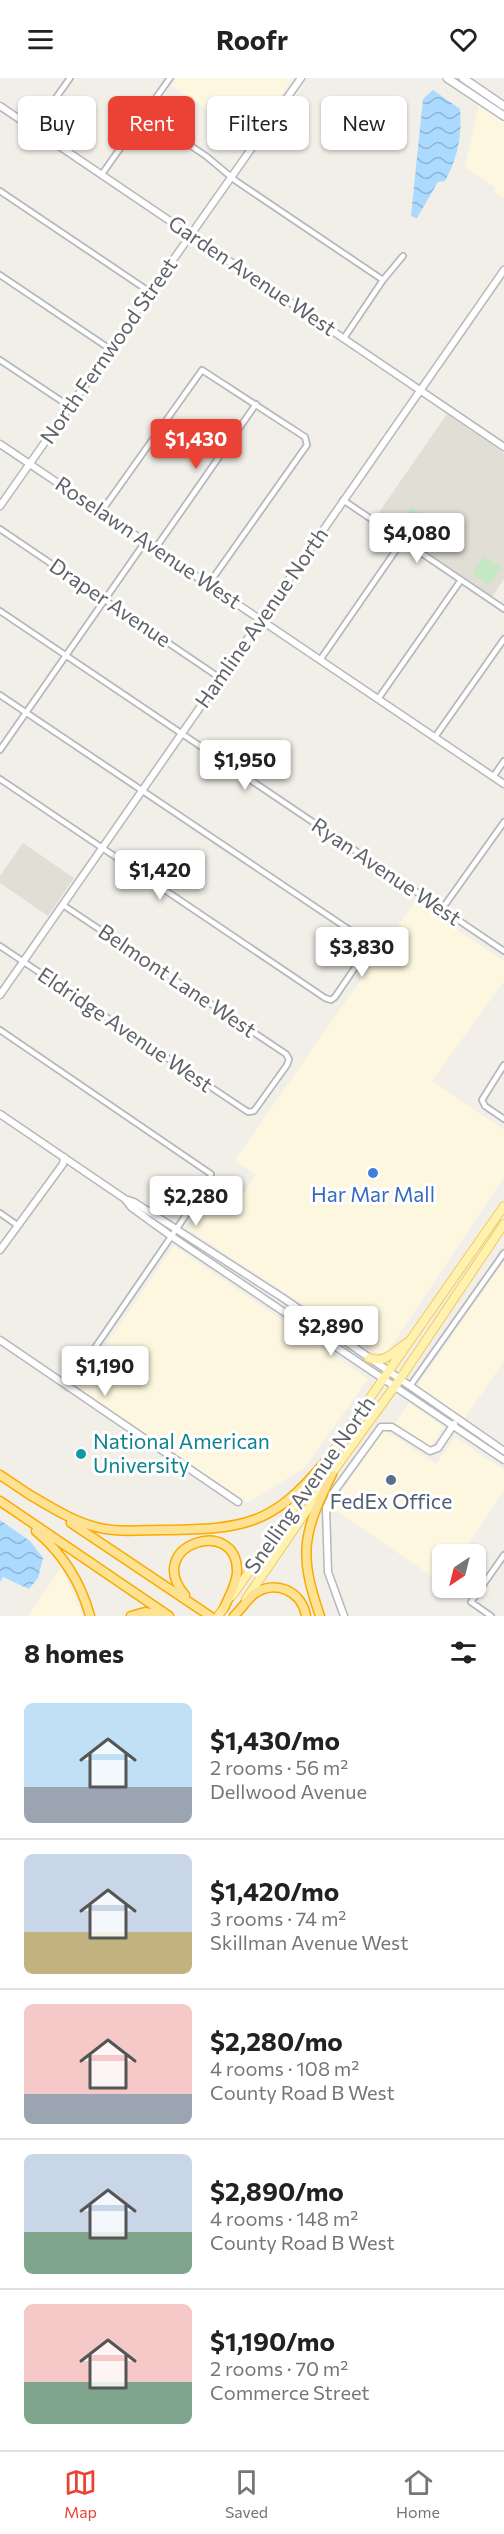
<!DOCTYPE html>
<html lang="en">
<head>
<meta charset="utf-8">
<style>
  :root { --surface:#fff; --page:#f6f6f6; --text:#222; --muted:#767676; --line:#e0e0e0; --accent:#ea4335 }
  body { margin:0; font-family:Commissioner,sans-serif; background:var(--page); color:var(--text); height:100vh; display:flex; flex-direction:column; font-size:22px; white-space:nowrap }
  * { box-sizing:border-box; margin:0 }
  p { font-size:20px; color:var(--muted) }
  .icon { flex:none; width:33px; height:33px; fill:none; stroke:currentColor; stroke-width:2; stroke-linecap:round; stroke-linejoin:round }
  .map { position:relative; height:1538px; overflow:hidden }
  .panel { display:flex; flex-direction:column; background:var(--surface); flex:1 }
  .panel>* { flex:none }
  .guide { position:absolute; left:18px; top:18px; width:468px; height:54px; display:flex; gap:12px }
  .needle { width:39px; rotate:215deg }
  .fabs { position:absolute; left:432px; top:1466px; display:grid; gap:12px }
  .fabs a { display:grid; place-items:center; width:54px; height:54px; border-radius:9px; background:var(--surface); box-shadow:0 2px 4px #0004; font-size:30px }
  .price { position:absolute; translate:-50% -51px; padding:0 14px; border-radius:6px; background:#fff; color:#222; font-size:20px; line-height:39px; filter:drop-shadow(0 2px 3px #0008) }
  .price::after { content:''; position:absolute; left:50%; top:36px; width:18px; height:14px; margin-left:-9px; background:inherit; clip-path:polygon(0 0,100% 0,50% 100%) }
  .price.current { background:var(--accent); color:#fff }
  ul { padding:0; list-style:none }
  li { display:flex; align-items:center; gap:18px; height:150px; padding:0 24px }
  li+li { border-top:2px solid var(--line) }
  li span { display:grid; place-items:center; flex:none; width:168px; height:120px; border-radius:9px; color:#555 }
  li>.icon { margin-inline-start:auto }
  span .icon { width:72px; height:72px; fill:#fffc; stroke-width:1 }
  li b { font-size:26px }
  h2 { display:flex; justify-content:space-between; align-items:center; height:72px; padding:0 24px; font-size:26px }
  .pill { padding:0 21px; border-radius:9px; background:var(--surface); box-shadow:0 2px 4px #0004; font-size:21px; line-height:54px }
  .pill.current { background:var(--accent); color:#fff }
  header { display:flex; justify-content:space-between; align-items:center; height:78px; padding:0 24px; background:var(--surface); font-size:27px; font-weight:700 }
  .tab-bar { display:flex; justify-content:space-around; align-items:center; height:84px; border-top:2px solid var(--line); background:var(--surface); font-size:16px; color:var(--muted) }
  .tab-bar a { display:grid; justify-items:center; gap:3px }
  .tab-bar .current { color:var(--accent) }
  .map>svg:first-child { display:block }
</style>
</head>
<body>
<header><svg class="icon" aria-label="menu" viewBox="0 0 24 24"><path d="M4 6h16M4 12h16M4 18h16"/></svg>Roofr<svg class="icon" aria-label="heart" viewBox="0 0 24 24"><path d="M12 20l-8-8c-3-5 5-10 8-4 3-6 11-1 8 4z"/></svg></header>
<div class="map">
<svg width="504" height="1538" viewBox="0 0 504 1538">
  <defs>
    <pattern id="water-waves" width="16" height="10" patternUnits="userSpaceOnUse" patternTransform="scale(1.5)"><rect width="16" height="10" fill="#aadaff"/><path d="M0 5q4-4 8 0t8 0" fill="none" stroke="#8eb4d2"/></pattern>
  </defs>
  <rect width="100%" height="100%" fill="#f1efe8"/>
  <!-- commercial -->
  <path fill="#fef7e0" d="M176,0H293L250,62L171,7Z
    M479,26L504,42V120L494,113L496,110L465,89Z
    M415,824L504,883V903L432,1003L504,1052V1099L388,1273L379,1276L189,1152L210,1120L231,1133L256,1097L235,1082Z
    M174,1168L368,1301L305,1389L248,1425L77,1309Z
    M504,1183V1283L464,1341L417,1308Z
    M409,1325L444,1349L429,1371L394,1347Z
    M384,1351L436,1386L455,1359L504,1392V1412L462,1476H442V1505L331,1429Z
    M61,1489L83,1538H28Z"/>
  <!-- education -->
  <path fill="#e1ded6" d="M447,336L504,375V501L492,519L375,440Z
    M23,765L74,800L48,838L0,805V798Z"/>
  <!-- pitch -->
  <path fill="#c5e8c5" d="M411,429L429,441L417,458L401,447V443Z
    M484,478L501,490L491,505L486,506L472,496Z"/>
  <!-- water -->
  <path fill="url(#water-waves)" d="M433,12L460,31C462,58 458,79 445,103L438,104L417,140L411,138L423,21Z
    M0,1442L30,1463L43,1480L38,1500L29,1511L3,1499L0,1504Z"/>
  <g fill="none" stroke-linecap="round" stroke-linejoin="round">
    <!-- minor casing -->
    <g stroke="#b5b8bc" stroke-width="8">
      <path id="minor" d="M145,37L206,78L236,103L383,202
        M34,51L70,0
        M102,96L170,0
        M0,113L150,214
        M0,197L110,271
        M344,260L383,202L403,178
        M0,282L69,328
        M343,422L504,531
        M101,434L202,292L305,359L307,367L208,507
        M0,451L220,600
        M155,471L256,326
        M0,533L504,873
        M320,582L403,462
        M0,617L366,863L369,869L335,919L331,922L325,920L0,701
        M378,621L461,502
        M435,659L504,561
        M0,672L145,464
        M493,699L504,683
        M442,831L504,744
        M0,868L248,1034L254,1033L287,987L289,981L286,976L63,827
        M0,952L211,1096L210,1102L68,1309
        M504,987L482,1022L485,1028L504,1041
        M0,1135L17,1147
        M410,1308L504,1175
        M491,1538L471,1524L504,1477"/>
    </g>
    <!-- tertiary casing -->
    <g stroke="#b5b8bc" stroke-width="9">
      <path id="tertiary" d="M0,28L504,369
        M0,366L504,706
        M0,428L301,0
        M0,917L504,192
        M0,1036L125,1121L134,1124L283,1220L504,1373
        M125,1121L131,1129L171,1158L504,1382
        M0,1172L63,1086L64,1079
        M0,1262L238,1424
        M344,1538L328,1494L326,1430L333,1415L381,1349H392L430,1373L438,1370L454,1346"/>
    </g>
    <!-- secondary casing -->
    <g stroke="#b6babf" stroke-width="10">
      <path id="secondary" d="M447,0L504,38
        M463,0L504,28"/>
    </g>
    <!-- primary casing -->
    <g stroke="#f2c960" stroke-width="10">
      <path id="primary" d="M369,1280C386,1286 394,1273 408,1264
        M321,1390L504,1128
        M329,1399L400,1301L504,1146
        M232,1518L313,1402
        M246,1521L323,1409"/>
    </g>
    <!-- trunk casing -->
    <g stroke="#f9ab00" stroke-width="10">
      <path id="trunk" d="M218,1538L224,1530"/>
    </g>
    <!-- motorway casing -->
    <g stroke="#f9ab00" stroke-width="11">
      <path id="motorway" d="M0,1397L33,1419
        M30,1417C51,1429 72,1443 96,1449C117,1455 142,1452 164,1452C243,1451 272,1448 324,1385
        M0,1423L169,1538
        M71,1445L210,1538
        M36,1453C63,1476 81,1505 90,1538
        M185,1517C142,1467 239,1436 237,1495C236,1507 229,1519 224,1530
        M131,1538L145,1534L162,1537
        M234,1538C241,1531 247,1522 254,1516C275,1501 302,1513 306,1538
        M320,1538C298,1475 303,1455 332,1396"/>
    </g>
    <!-- minor -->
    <use href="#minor" stroke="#fff" stroke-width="4.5"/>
    <!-- tertiary -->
    <use href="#tertiary" stroke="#fff" stroke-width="6"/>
    <!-- secondary -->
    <use href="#secondary" stroke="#fff" stroke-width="7"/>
    <!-- primary -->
    <use href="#primary" stroke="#fff2af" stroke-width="8"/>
    <!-- trunk -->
    <use href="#trunk" stroke="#feeaa1" stroke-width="8"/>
    <!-- motorway -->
    <use href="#motorway" stroke="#fde293" stroke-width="8"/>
  </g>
  <!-- markers -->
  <circle fill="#3f7fe0" stroke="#fff" stroke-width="2" cx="373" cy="1095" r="6"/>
  <circle fill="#0f9aa8" stroke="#fff" stroke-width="2" cx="81" cy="1376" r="6"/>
  <circle fill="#5c6f8a" stroke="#fff" stroke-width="2" cx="391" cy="1402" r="6"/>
  <g text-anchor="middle" stroke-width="6" stroke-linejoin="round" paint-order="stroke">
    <!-- street labels -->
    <g font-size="21" fill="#5f6368" stroke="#fff">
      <text transform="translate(252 198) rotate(34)" y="7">Garden Avenue West</text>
      <text transform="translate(109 273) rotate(-55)" y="7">North Fernwood Street</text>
      <text transform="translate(148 465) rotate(34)" y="7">Roselawn Avenue West</text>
      <text transform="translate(110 525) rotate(34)" y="7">Draper Avenue</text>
      <text transform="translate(262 540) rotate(-55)" y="7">Hamline Avenue North</text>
      <text transform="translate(386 794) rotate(34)" y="7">Ryan Avenue West</text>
      <text transform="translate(177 903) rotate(34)" y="7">Belmont Lane West</text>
      <text transform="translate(125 952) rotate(34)" y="7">Eldridge Avenue West</text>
      <text transform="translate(310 1407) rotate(-55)" y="7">Snelling Avenue North</text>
    </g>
    <!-- shop labels -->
    <g font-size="21" fill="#366cbe" stroke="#fff">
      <text x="373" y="1124">Har Mar Mall</text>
    </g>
    <!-- culture labels -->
    <g font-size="21" fill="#0d838f" stroke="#fff" text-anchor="start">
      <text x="93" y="1371">National American<tspan x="93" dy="24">University</tspan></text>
    </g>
    <!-- service labels -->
    <g font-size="21" fill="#4e5e75" stroke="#fff">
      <text x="391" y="1431">FedEx Office</text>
    </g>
  </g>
</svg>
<div class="fabs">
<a><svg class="needle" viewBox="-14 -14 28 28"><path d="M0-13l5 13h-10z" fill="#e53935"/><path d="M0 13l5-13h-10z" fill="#767676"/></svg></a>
</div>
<b class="price current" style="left:196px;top:392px">$1,430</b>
<b class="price" style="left:417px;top:486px">$4,080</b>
<b class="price" style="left:245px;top:713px">$1,950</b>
<b class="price" style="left:160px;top:823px">$1,420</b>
<b class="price" style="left:362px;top:900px">$3,830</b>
<b class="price" style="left:196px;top:1149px">$2,280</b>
<b class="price" style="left:331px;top:1279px">$2,890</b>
<b class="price" style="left:105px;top:1319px">$1,190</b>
<div class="guide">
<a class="pill">Buy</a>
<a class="pill current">Rent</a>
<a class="pill">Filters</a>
<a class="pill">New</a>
</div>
</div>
<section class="panel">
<h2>8 homes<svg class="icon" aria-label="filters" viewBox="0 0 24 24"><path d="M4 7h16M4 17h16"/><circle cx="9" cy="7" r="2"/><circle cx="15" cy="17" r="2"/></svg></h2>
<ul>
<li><span style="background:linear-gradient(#bfe0f5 70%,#9aa5b1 0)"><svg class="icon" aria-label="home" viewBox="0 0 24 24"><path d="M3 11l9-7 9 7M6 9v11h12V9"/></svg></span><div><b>$1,430/mo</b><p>2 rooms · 56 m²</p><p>Dellwood Avenue</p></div></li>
<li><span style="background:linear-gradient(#c9d6e8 65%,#c2b280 0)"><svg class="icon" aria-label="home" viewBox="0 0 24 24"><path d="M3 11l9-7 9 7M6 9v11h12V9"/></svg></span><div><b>$1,420/mo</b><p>3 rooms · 74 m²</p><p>Skillman Avenue West</p></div></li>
<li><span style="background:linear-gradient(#f6c9c9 75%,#9aa5b1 0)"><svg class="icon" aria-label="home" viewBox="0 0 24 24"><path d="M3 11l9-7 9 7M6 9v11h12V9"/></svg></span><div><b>$2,280/mo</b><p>4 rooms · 108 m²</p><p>County Road B West</p></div></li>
<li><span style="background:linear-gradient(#c9d6e8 65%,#7fa58c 0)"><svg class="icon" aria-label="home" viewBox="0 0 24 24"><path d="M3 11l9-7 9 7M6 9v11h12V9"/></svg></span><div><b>$2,890/mo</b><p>4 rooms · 148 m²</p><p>County Road B West</p></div></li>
<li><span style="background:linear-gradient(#f6c9c9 65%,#7fa58c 0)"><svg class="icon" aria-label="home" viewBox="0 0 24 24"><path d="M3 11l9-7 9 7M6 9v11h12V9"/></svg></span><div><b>$1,190/mo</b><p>2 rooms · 70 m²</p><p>Commerce Street</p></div></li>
</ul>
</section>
<nav class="tab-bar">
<a class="current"><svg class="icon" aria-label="map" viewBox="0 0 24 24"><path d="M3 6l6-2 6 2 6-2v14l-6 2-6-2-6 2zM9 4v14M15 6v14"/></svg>Map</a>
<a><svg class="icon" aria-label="saved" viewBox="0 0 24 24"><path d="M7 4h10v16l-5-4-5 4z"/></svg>Saved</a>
<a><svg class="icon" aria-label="home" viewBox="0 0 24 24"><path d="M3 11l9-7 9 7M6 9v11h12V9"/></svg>Home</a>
</nav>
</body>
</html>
